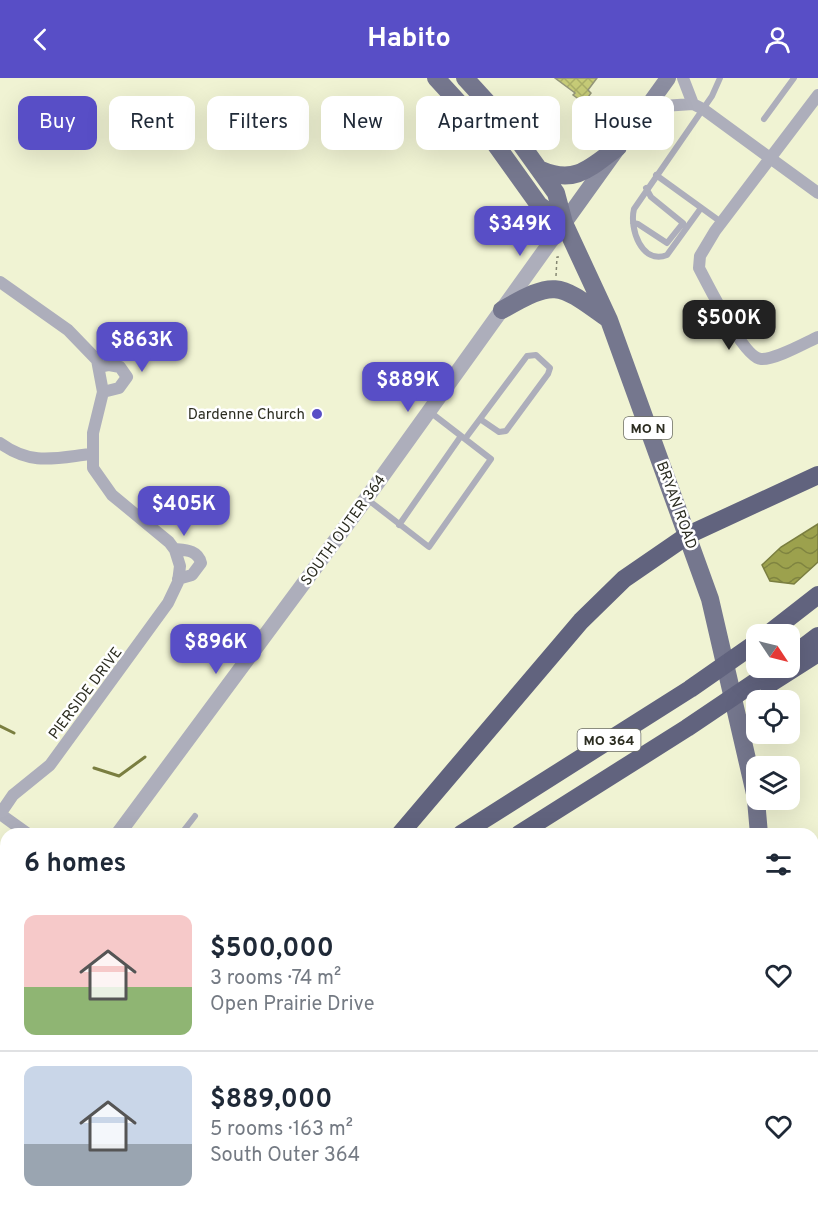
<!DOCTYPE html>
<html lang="en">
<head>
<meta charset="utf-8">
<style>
  :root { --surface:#fff; --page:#f6f6f7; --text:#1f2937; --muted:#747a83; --line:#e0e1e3; --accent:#584ec6 }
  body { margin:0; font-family:Overpass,sans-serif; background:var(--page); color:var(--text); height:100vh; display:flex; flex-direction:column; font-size:22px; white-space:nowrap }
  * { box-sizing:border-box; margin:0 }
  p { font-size:20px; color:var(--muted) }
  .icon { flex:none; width:33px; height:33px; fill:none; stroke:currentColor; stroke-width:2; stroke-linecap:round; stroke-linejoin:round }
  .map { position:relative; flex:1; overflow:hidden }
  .panel { position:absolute; left:0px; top:750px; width:819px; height:386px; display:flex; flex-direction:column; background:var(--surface); border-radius:18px 18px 0 0; box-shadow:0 6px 24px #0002 }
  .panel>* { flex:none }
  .banner { position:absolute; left:18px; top:18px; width:783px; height:54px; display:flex; gap:12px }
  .needle { width:39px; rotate:125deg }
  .controls { position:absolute; left:746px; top:546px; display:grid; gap:12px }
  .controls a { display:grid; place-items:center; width:54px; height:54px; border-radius:12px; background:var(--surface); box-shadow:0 6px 24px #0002; font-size:30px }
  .price { position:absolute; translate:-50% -51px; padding:0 14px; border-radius:12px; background:var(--accent); color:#fff; font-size:20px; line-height:39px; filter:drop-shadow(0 2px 3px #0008) }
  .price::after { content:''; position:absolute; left:50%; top:36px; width:18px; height:14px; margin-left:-9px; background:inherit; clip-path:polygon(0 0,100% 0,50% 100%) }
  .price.current { background:#222; color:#fff }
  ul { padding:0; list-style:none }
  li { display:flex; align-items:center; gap:18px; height:150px; padding:0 24px }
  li+li { border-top:2px solid var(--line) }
  li span { display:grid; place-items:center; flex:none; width:168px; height:120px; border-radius:12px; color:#555 }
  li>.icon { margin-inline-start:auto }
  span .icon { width:72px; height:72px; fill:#fffc; stroke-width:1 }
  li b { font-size:26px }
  h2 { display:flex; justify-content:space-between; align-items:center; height:72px; padding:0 24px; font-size:26px }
  .tag { padding:0 21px; border-radius:12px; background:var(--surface); box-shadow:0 6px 24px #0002; font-size:21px; line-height:54px }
  .tag.current { background:var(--accent); color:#fff }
  header { display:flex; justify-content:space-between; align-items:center; height:78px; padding:0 24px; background:var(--accent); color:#fff; font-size:27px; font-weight:700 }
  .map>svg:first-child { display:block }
</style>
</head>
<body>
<header><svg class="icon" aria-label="back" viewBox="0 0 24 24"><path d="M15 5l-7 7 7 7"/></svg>Habito<svg class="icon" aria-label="person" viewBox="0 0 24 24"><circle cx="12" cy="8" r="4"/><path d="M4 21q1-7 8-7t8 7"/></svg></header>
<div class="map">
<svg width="818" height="1135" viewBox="0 0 818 1135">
  <defs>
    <pattern id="water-waves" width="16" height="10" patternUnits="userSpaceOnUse" patternTransform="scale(1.5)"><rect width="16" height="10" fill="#9ca14d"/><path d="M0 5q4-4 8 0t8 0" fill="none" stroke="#7f8440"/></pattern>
    <pattern id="building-cross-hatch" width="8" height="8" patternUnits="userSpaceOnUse" patternTransform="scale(1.5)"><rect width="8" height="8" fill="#c6cb77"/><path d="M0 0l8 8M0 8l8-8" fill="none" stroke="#aaaf67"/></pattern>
  </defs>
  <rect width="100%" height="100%" fill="#f0f3d3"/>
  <!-- water -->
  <path fill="url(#water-waves)" stroke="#7a7e40" stroke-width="1.5" d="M818,446V484L794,506L770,503L762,487L781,469Z"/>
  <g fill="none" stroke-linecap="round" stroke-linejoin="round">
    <!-- stream -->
    <path stroke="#7a7e40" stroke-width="3" d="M0,648L14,655
      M94,690L119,698L145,679"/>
  </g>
  <!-- building -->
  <path fill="url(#building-cross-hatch)" stroke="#949679" stroke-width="1.5" d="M555,0H597L588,12L591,15L584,25L573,17L575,15Z"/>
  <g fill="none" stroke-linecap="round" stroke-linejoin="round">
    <!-- path -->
    <path stroke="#858772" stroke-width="1.5" stroke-dasharray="3 3" stroke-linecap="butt" d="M556,198L557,179H561"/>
    <!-- service -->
    <path stroke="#adaebb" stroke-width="6" d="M764,41L794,0
      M656,97L721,144
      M701,130L667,177C642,187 629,151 634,131L712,18L720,0
      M633,145L638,146L667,165L683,145L651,119L646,110
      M465,361L527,278L536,277L550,290L548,296L506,353L499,354L480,341
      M367,421L429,469L491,381L430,334
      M399,447L461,358
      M181,756L195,738
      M789,1130L790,1135"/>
    <!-- minor -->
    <path stroke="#adaebb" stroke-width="12" d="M683,0L693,26
      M818,17L715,153L700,178L699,190C708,207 744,280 761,281C775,282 805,265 818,259
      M647,29L693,26L703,31L818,115
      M0,204L68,252L97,282L103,314L93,355V390L112,417L169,464L175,472L180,488L178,504L168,525L50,687L13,717L0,736
      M100,289L109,287L120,289L127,299L119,310L103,314
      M0,365C32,388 55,380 91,376
      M175,471C186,472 198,472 201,485L192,497L178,501
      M0,736L28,756
      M357,1130L359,1135
      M485,1130L488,1135
      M640,1130L644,1135
      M321,1135L324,1130"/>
    <!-- tertiary -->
    <path stroke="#adaebb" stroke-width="15" d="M118,756L366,421L564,145
      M0,914L6,907"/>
    <!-- secondary -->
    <path stroke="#8c8ea1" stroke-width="16" d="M564,145L668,0
      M813,819L818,818
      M813,835H818
      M34,1135L44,1130"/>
    <!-- primary -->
    <path stroke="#75778e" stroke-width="18" d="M436,0L491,60L539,127L564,145
      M465,0L505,44L556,115L564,145L609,242L710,521L756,720
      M541,92C576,107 591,89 618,69
      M502,232C556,201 558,205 608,241
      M756,722L759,756
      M747,1130L748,1135"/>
    <!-- motorway -->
    <path stroke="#61637e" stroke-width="18" d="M768,556L818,517
      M789,580L818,558
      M768,607L818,575
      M400,756L581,543L624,501L688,457L818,397
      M461,756L690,611L756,565
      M519,756L687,650L776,590
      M0,1052L6,1049
      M0,1090L6,1086"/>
  </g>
  <!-- markers -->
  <circle fill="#584ec6" stroke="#fff" stroke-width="2" cx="317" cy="336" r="6"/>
  <g text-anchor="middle" stroke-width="5" stroke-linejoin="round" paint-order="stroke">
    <!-- shield labels -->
    <g fill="#fff" stroke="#6b6c64" stroke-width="1.5">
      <rect x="624" y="339" width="48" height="22" rx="4.5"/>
      <rect x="577.5" y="651" width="63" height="22" rx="4.5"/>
    </g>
    <g font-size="14" font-weight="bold" fill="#2c2d21">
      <text x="648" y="355">MO N</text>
      <text x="609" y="667">MO 364</text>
    </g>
    <!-- poi labels -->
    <g font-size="15" fill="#2c2d21" stroke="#fff" text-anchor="end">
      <text x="305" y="341">Dardenne Church</text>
    </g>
    <!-- street labels -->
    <g font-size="15" fill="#2c2d21" stroke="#fff">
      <text transform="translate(677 427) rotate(70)" y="5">BRYAN ROAD</text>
      <text transform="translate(343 452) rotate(-54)" y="5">SOUTH OUTER 364</text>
      <text transform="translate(85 615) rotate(-53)" y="5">PIERSIDE DRIVE</text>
    </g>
  </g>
</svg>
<div class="controls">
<a><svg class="needle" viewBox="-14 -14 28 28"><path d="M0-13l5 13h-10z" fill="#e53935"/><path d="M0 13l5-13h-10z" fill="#747a83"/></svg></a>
<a><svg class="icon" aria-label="locate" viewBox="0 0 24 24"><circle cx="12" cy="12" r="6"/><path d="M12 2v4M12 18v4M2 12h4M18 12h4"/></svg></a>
<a><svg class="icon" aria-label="layers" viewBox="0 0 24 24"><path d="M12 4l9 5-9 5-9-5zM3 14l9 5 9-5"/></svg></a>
</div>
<b class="price" style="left:520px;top:179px">$349K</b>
<b class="price current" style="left:729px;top:273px">$500K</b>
<b class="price" style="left:142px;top:295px">$863K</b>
<b class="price" style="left:408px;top:335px">$889K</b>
<b class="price" style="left:184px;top:459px">$405K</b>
<b class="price" style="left:216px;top:597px">$896K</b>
<div class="banner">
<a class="tag current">Buy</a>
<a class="tag">Rent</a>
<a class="tag">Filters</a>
<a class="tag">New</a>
<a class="tag">Apartment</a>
<a class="tag">House</a>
</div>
<section class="panel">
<h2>6 homes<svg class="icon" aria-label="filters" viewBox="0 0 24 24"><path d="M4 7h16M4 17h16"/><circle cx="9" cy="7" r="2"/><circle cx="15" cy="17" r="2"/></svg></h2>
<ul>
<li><span style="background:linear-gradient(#f6c9c9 60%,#8fb573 0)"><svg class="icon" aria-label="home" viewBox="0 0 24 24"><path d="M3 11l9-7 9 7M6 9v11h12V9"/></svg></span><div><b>$500,000</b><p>3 rooms · 74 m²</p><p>Open Prairie Drive</p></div><svg class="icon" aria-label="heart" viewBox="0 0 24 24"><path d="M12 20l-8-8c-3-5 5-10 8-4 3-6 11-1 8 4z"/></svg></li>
<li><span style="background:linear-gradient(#c9d6e8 65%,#9aa5b1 0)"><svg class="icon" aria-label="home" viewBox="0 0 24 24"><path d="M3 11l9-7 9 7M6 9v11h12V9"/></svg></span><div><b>$889,000</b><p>5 rooms · 163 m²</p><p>South Outer 364</p></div><svg class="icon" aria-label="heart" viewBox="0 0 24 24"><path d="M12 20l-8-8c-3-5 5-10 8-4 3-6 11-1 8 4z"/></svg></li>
</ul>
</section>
</div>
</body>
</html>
